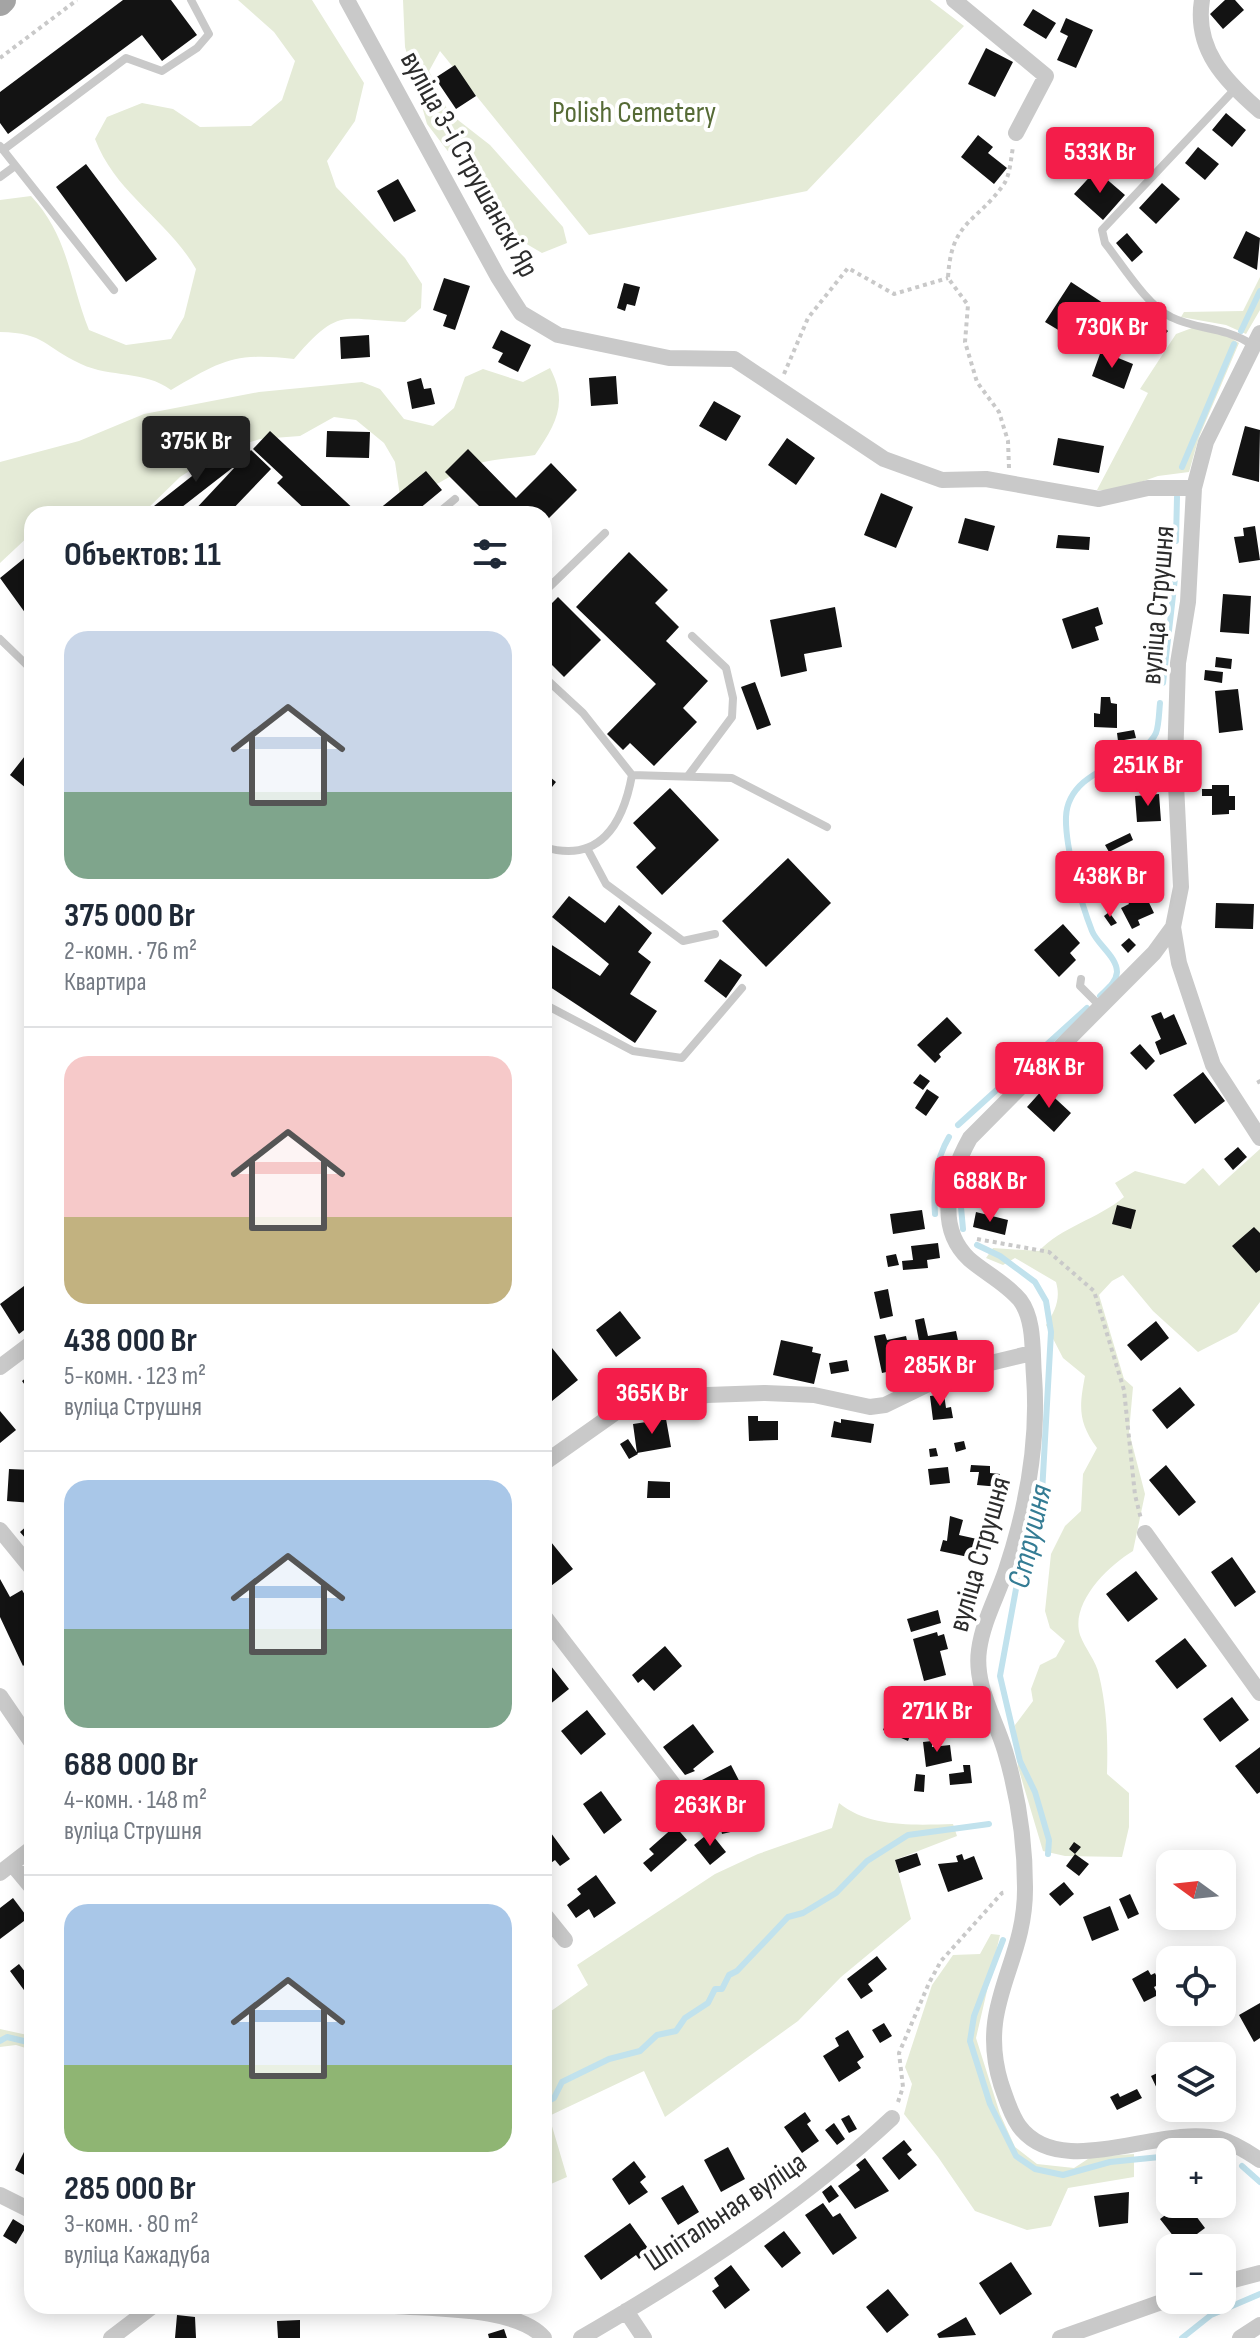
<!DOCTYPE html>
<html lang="ru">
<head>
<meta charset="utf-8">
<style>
  :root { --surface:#fff; --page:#f2f2f3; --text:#1f2937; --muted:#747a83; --line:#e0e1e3; --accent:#f41d4a }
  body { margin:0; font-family:"Sofia Sans Condensed",sans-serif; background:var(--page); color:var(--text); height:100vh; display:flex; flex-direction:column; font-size:30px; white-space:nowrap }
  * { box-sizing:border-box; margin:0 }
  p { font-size:26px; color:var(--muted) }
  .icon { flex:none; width:44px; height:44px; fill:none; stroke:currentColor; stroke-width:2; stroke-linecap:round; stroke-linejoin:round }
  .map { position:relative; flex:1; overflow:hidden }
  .sheet { position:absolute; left:24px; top:506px; width:528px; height:1808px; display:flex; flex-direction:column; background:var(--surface); border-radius:24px; box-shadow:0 4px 20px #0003 }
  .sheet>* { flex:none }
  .needle { width:52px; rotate:285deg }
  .tools { position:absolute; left:1156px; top:1850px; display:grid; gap:16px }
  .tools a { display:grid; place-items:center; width:80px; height:80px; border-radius:16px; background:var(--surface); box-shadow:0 4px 20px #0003; font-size:40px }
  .price { position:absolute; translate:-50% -68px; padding:0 18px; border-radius:8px; background:var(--accent); color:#fff; font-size:26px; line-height:52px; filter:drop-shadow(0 2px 4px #0008) }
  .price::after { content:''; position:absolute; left:50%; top:48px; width:24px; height:18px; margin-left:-12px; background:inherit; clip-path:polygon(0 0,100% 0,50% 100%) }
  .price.selected { background:#222; color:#fff }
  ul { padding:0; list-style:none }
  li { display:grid; align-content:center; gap:16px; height:424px; padding:0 40px }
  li+li { border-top:2px solid var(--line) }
  li span { display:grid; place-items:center; height:248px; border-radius:24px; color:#555 }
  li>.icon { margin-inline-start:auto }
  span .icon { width:144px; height:144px; fill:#fffc; stroke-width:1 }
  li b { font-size:34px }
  h2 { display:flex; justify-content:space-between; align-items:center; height:96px; padding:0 40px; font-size:34px }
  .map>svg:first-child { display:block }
</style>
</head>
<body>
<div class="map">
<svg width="1260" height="2338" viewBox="0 0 1260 2338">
  <rect width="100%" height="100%" fill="#fff"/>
  <!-- green -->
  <path fill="#e5ebd7" d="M238,0H312L364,83L355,121L327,161L336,187L405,258L422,284L421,308L405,322C341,320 340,306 294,359C234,352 221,361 171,390C144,370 111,378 81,364C44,347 46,333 0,332V200L31,196C69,237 69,280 89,330L126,345L171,339L184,317L196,269C167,219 116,194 95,139L107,117L142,103L173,109L200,127L251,126L282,100L295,61L274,32Z
    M403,0H930L964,26L807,191L589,235L440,51L429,71L449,113L490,145L563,227L567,243L542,253L513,236L427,124L405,47Z
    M1260,277V310L1246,334L1226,325L1181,317L1184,312L1243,311Z
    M1192,328L1224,334L1239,343L1199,437L1189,472L1158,476L1115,491L1097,490L1148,393L1140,389L1176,334Z
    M550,368C569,404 555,425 535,455C517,458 495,458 477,464C451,473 428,494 400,496L395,462L384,443L356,420L334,417L300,436L260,439L219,452L180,477L142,514H89L76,508L66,514H32V533L0,563V462L79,441L144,414L259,392L362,382L380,389L404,419L433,426L454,408L465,377L483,369L523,382Z
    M1260,1149V1302L1237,1332L1198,1352L1153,1311L1123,1275L1112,1281L1099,1295L1124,1379L1133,1387L1129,1432L1145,1494L1133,1551C1108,1566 1070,1603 1080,1635C1085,1649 1096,1660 1099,1675C1107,1709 1108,1739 1107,1774L1129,1793V1827L1122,1857L1065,1856L1043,1851L1018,1767L1015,1725L1033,1701L1031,1689L1040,1665L1056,1657L1065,1641L1050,1628L1045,1611L1051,1554L1065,1526L1081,1511L1083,1474L1097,1448C1078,1422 1079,1407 1085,1376L1063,1358L1046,1325C1055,1311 1061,1299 1056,1282L1015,1258L1003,1265L986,1258L993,1248L1039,1251C1061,1227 1098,1219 1124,1197L1115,1183L1135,1171L1185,1184L1203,1168L1219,1186Z
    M839,1803C869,1828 916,1825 953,1824L957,1836L895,1860L911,1919L841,1977L798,2021L665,2117L644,2071L549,2116L567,2177L544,2187V2016L588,1985L577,1965L715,1874L758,1854L832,1828Z
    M991,1934L1000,1935L976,2038L1000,2114L1015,2147L1037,2164L1074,2168L1091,2157L1134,2154V2177L1068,2188L1051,2226L1027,2230L975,2211L938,2157L904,2114L912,2084L905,2067L932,1985L953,1955L980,1954Z
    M0,2029L32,2036V2050L16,2045L0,2047Z"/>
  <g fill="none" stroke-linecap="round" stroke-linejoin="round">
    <!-- stream -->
    <path stroke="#c1e2ed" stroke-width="6" d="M1241,331L1260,291
      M1182,467L1234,344
      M1176,541L1177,497
      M1163,683L1175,578
      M1100,996C1107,989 1116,983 1117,972C1117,957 1097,944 1092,931C1081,903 1065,847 1066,817C1068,766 1143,763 1156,733C1159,725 1159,712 1160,703
      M958,1125L1087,1008
      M961,1207L963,1229
      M935,1214C933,1186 935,1161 949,1137
      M977,1245L1000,1256L1035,1282L1046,1301L1051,1332L1041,1511L1018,1578L1000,1676L1020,1761L1035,1792L1049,1840L1048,1854
      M1003,1940L974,2016L970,2041L990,2104L1016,2156L1035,2169L1063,2175L1110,2162L1170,2156
      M0,2041L7,2037L32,2043
      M544,2103L554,2098L562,2082L609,2059L640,2051L657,2035L676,2031L685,2018L708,2003L715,1989H722L729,1975L737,1971L788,1917L803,1913L836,1893L867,1861L908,1835L989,1824
      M1187,2152H1212
      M1222,2155L1225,2156
      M1242,2166L1260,2182
      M1182,2338L1211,2315L1260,2294"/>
  </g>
  <!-- building -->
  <path fill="#131313" d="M123,0H171L197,35L162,61L142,35L8,134L0,123V92Z
    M1225,0H1235L1244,10L1223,29L1210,14Z
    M1033,9L1056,23L1046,39L1023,25Z
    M1066,18L1093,30L1076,68L1057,60L1068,36L1060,32Z
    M986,48L1013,62L995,97L968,84Z
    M455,65L476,96L456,109L435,78Z
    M1226,113L1246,130L1232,147L1212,130Z
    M978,135L993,147L988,153L1007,168L994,184L961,157Z
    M1198,147L1219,164L1205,180L1185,163Z
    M86,164L157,259L126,282L56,187Z
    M1096,170L1125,195L1103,220L1074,194Z
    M398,179L416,211L394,222L377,191Z
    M1162,183L1180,199L1156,224L1139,208Z
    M1246,231L1260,238L1257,270L1233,258Z
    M1127,233L1143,252L1132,262L1116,243Z
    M444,278L470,286L455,330L443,326L447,315L433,310Z
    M1071,282L1103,303L1086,330L1068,319L1060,331L1045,322Z
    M624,283L640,287L635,306L627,304L625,311L617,308Z
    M1162,326L1168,331L1158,343L1152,338Z
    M501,330L531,345L518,372L498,362L503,353L492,348Z
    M369,335L370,357L341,359L340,337Z
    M1101,351L1133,364L1124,389L1092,376Z
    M616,376L618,404L591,406L589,378Z
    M421,378L424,389L431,388L435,404L412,409L407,382Z
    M714,401L741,416L726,441L699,426Z
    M1245,426L1260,430L1259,482L1232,475Z
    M270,431L359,514H310L277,483L283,477L253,449Z
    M327,431L370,432L369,458L326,457Z
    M787,438L815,458L796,485L768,465Z
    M1058,438L1104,446L1099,473L1053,465Z
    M468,449L516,498L551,463L577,490L544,523V514H487L445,472Z
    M225,450L236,465L173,514H159L154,506Z
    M251,450L271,469L228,514H191Z
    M426,471L442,490L413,514H373Z
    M881,493L913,507L896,548L864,535Z
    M965,518L995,526L988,551L958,543Z
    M1255,526L1260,560L1239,563L1234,537L1244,536L1243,528Z
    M1058,535L1090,537L1089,550L1056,548Z
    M32,552V609L26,614L0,578Z
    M629,552L668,590L655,603L679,627L666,641L708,681L683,708L697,722L654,766L630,743L623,750L607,734L656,684L576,607Z
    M1223,594L1251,596L1249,634L1220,632Z
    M558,597L601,640L564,677L544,657V611Z
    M835,607L842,647L804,654L807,671L781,677L770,620Z
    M1098,607L1103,624L1095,627L1099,640L1072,649L1062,619Z
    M1216,657L1232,659L1231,669L1215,667Z
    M1205,670L1223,672L1222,683L1204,680Z
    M755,682L771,725L757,730L741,687Z
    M1238,689L1243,730L1219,733L1215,691Z
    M1101,697H1110L1111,703L1117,704V728L1094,727V713L1100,714Z
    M1134,730L1136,738L1118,741L1117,733Z
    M32,747V780L26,788L10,775Z
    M544,772L556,782L544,797Z
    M1212,785H1229V796H1235V810H1229V814L1212,815V796H1202V789H1212Z
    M670,788L719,840L662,895L636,867L656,848L633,823Z
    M1159,794L1161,821L1137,822L1135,796Z
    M1130,833L1133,840L1109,852L1105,845Z
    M788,858L831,903L766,967L722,921Z
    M1068,884L1077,896L1068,903L1059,890Z
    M1142,888L1154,913L1138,920L1140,925L1132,929L1121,908L1129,904L1125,896Z
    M569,896L605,923L619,905L652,933L638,952L651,962L630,994L657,1011L635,1043L544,983V940L600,976L609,964L552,917Z
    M1216,903L1254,904L1253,929L1215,928Z
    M1109,912L1117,923L1111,926L1104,916Z
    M1063,924L1080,943L1070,953L1076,960L1059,977L1034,950Z
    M1129,938L1136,945L1128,953L1121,945Z
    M720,959L742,975L726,998L704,981Z
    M1161,1012L1164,1019L1174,1014L1187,1044L1160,1055L1155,1042L1161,1039L1151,1016Z
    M947,1017L962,1033L939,1054L941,1057L935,1063L917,1045Z
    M1140,1044L1155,1061L1146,1070L1130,1053Z
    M1203,1072L1225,1101L1195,1124L1173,1095Z
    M920,1074L930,1081L923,1090L913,1083Z
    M1044,1088L1071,1113L1054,1132L1027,1107Z
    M927,1089L939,1097L926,1116L915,1108Z
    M1238,1147L1247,1157L1233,1170L1224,1159Z
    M1022,1162L1044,1179L1033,1194L1011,1177Z
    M1117,1205L1136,1210L1131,1229L1112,1224Z
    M922,1210L925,1229L893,1234L890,1214Z
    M976,1212L1008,1220L1005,1235L973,1227Z
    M1254,1227L1260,1233V1270L1256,1273L1232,1246Z
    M938,1243L940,1258L927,1260L928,1268L903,1270L902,1261L913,1260L911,1246Z
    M896,1254L899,1265L888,1267L886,1256Z
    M28,1283L32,1288V1324L19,1334L0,1304Z
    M888,1289L893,1316L880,1319L874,1292Z
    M620,1311L641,1338L616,1357L596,1330Z
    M924,1318L928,1336L956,1331L961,1355L923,1362L915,1320Z
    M1156,1321L1169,1338L1141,1361L1127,1345Z
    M885,1334L887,1340L906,1336L913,1366L882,1373L874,1336Z
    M781,1340L813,1347L812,1352L821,1354L814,1384L773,1375Z
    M552,1348L578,1380L552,1401L544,1391V1354Z
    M847,1360L849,1371L831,1374L829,1363Z
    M32,1373V1395L22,1381Z
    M1180,1387L1195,1405L1167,1429L1152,1410Z
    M944,1394L946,1408L951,1407L953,1418L933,1420L930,1396Z
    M0,1411L16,1430L0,1443Z
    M748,1416H758V1421H778V1440L749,1441Z
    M666,1419L671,1447L637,1453L633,1424Z
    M841,1419L874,1424L871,1443L831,1437L834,1421L841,1423Z
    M628,1439L638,1454L629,1459L620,1444Z
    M964,1441L966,1449L956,1452L954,1443Z
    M936,1448L938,1456L930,1457L929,1449Z
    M971,1465L990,1466V1473L1000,1474V1487L977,1485L979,1472H970Z
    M1166,1465L1196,1502L1179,1516L1149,1480Z
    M948,1467L950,1483L930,1485L928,1469Z
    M9,1469L32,1470V1503L7,1501Z
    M648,1481L670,1482V1498H647Z
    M950,1516L963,1520L959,1535L977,1539L973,1558L940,1551L943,1540L947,1541Z
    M29,1524L32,1528V1546L20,1532Z
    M551,1542L573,1569L547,1589L544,1585V1547Z
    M1232,1557L1256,1592L1235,1607L1211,1572Z
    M1136,1571L1158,1599L1128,1622L1106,1594Z
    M0,1579L10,1597L22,1590L32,1607V1674L26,1663L23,1666L0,1617Z
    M938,1610L941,1623L911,1632L907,1619Z
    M937,1632L938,1636L944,1634L948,1649L940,1651L946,1675L924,1681L913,1639Z
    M1185,1638L1207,1666L1177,1689L1155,1661Z
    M665,1646L682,1666L654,1691L643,1679L638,1683L632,1675Z
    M547,1661L569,1689L544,1709V1663Z
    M1232,1697L1249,1720L1220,1742L1203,1719Z
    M956,1701L958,1714L937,1717L935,1703Z
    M587,1710L606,1734L581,1755L561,1731Z
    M888,1719L912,1730L908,1741L883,1730Z
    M693,1724L714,1752L693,1769L695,1771L685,1775L663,1747Z
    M932,1741V1747L950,1745L952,1761L926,1767L923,1742Z
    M1260,1747V1792L1257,1794L1235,1766Z
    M731,1765L746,1794L715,1811L700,1781Z
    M963,1765H970L972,1783L950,1785L949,1774L964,1772Z
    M916,1774L925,1775L924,1792L914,1791Z
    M601,1791L622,1820L604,1834L583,1804Z
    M736,1817L739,1830L722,1834L719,1821Z
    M675,1826L687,1840L651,1872L643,1863L654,1854L649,1849Z
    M710,1832L726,1852L710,1865L694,1845Z
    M551,1833L570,1859L560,1866L555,1860L544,1868V1838Z
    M1074,1842L1081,1847L1075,1854L1089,1864L1079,1876L1066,1866L1075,1854L1069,1849Z
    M917,1853L921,1865L899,1873L895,1860Z
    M962,1854L964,1860L974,1856L983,1879L948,1892L938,1864L958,1862L956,1856Z
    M596,1875L616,1903L594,1918L589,1909L576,1918L567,1905L581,1894L577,1889Z
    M1064,1882L1074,1894L1060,1906L1049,1894Z
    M1130,1894L1139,1914L1128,1919L1119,1899Z
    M13,1898L28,1918L0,1939V1908Z
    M1110,1906L1119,1930L1092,1941L1083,1917Z
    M1173,1953L1175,1960H1170L1169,1982L1161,1956Z
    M877,1956L887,1969L868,1984L873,1991L861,1999L847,1979Z
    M19,1964L26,1973L32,1969V2001L10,1971Z
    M1148,1970L1151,1975L1155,1973L1160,1984L1154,1987L1158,1995L1144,2002L1132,1979Z
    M1260,2003V2038L1254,2042L1239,2015Z
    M884,2023L892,2036L880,2043L872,2030Z
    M848,2030L864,2057L857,2062L861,2068L839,2082L823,2056L839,2046L835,2038Z
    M1170,2067V2091L1160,2095L1151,2076Z
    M1137,2089L1142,2098L1117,2110L1110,2097L1118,2093L1120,2097Z
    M805,2112L811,2121L807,2124L819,2141L802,2153L784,2127Z
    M849,2115L857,2129L849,2133L841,2119Z
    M834,2123L845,2139L837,2145L825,2130Z
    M904,2140L912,2150L907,2154L917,2165L899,2180L882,2158Z
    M728,2147L745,2179L721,2192L704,2160Z
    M26,2148L32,2151V2179L15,2170Z
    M865,2158L889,2191L855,2209L838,2186L860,2170L856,2165Z
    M634,2161L646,2177L640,2182L648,2192L629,2205L612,2179Z
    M683,2185L699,2212L678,2225L661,2198Z
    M831,2185L839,2196L829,2203L822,2192Z
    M1129,2192L1128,2223L1099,2227L1094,2196Z
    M1170,2202L1187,2204L1205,2228L1181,2246L1160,2219L1168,2213L1163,2207Z
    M823,2203L833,2217L840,2213L857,2238L833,2255L805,2215Z
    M13,2219L26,2227L16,2244L3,2236Z
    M630,2223L650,2251L639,2259L636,2255L601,2280L584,2256Z
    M784,2231L801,2253L782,2268L764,2246Z
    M1011,2262L1032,2294L1000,2315L979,2283Z
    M731,2265L750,2290L725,2309L712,2291L719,2286L714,2278Z
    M888,2289L909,2315L887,2333L866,2307Z
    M177,2315L195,2317L196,2338H175Z
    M966,2317L976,2335L939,2338L937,2334Z
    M300,2320V2338H278L277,2321Z
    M504,2329L507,2338H489L488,2334Z"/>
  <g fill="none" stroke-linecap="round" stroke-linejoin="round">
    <!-- path -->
    <path stroke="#c9c9c9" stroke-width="4" stroke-dasharray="4 4" stroke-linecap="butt" d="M0,58L77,0
      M784,374L808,318L848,268L894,294L948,278
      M1009,468L1008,441L999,412L977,382L965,342L968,305L948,278C951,220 976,224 1004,184C1010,175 1011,158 1013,147
      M1258,1080L1260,1084
      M977,1239L1049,1252L1094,1291L1124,1390L1135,1495L1141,1519
      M898,2102L903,2087L899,2053L929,1983L941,1961L1002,1893L1007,1892"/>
    <!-- lane -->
    <path stroke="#c9c9c9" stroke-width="8" d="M1235,89L1102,230L1105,243C1121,263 1148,307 1171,317C1199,331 1221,325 1253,345
      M0,146L114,290
      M3,150L126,58L162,71L197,48L209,34L191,0
      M0,177L15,166
      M437,514L455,499
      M544,592L605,533
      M0,639L32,670
      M544,677L583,713L632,775L732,778L827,827
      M688,776L732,717L733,698L726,668L692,636
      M544,847C599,864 623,825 632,775
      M588,850L606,884L683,941L715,934
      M1081,979L1080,986L1100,1006
      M544,1004L633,1051L682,1058L742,988"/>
    <!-- street -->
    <path stroke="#c9c9c9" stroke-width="16" d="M347,0L498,277L521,313L558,335L669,358L734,359L884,459L942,480L986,479L1099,499L1148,488H1194
      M954,0L1046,76L1016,133
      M1202,0C1194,49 1225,81 1260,111
      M1260,333L1206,442L1194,488L1188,602L1178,663L1175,764L1181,887L1173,927L1154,953L970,1138C950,1174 934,1226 969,1259C985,1273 1006,1283 1020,1300C1035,1320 1032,1352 1034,1376C1039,1443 1027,1507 1006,1570C997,1597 983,1621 979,1650C974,1685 995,1718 1005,1751C1018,1795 1025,1841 1025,1887C1026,1965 976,2003 1001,2084C1006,2098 1010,2113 1019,2126C1061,2183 1161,2123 1220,2139C1234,2143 1248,2152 1260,2160
      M1173,927L1179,963L1213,1065L1260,1138
      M0,1367L32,1343
      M544,1463L622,1408L707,1395L765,1393L814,1395L870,1407L885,1405L953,1372L1032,1353
      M0,1530L32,1569
      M1145,1533L1260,1693
      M544,1616L709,1831
      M0,1696L32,1743
      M12,1864L32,1888
      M0,1873L32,1848
      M544,1914L565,1940
      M0,2195L32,2211
      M1222,2283L1260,2273
      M395,2306C434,2309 518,2307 544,2338
      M626,2311L644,2338
      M111,2338L153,2306
      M581,2338C689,2275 800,2204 892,2118
      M1060,2338L1170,2299
      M1240,2338L1260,2325"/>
    <!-- primary -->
    <path stroke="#a4a4a4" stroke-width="26" d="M0,3L3,0"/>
  </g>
  <g text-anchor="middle" stroke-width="8" stroke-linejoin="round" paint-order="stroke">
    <!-- park labels -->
    <g font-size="30" fill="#566b36" stroke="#fff">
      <text x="634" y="122">Polish Cemetery</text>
    </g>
    <!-- street labels -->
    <g font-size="30" fill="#2c2c2c" stroke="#fff">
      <text transform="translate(470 164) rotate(61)" y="10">вуліца 3-і Струшанскі Яр</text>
      <text transform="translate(1157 605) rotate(-85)" y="10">вуліца Струшня</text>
      <text transform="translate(979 1554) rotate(-74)" y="10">вуліца Струшня</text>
      <text transform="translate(725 2211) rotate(-34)" y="10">Шпітальная вуліца</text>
    </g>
    <!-- water labels -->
    <g font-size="32" font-style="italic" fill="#347c94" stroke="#fff">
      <text transform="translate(1029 1536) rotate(-77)" y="11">Струшня</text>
    </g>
  </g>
</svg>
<div class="tools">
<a><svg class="needle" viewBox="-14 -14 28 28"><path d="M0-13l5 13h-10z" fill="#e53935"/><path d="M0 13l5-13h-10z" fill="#747a83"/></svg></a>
<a><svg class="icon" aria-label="locate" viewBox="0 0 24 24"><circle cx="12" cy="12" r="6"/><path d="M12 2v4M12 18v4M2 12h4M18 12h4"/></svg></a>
<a><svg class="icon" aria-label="layers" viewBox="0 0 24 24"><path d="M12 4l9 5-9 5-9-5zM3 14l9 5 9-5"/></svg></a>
<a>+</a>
<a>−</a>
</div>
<b class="price" style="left:1100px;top:195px">533K Br</b>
<b class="price" style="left:1112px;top:370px">730K Br</b>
<b class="price selected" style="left:196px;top:484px">375K Br</b>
<b class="price" style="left:1148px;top:808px">251K Br</b>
<b class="price" style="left:1110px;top:919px">438K Br</b>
<b class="price" style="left:1049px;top:1110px">748K Br</b>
<b class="price" style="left:990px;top:1224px">688K Br</b>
<b class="price" style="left:940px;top:1408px">285K Br</b>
<b class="price" style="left:652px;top:1436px">365K Br</b>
<b class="price" style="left:937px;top:1754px">271K Br</b>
<b class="price" style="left:710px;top:1848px">263K Br</b>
<section class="sheet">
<h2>Объектов: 11<svg class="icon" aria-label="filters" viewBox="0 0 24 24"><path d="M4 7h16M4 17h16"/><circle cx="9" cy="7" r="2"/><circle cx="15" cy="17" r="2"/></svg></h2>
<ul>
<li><span style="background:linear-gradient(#c9d6e8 65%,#7fa58c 0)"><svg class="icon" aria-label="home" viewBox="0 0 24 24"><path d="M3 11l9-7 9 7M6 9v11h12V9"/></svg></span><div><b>375 000 Br</b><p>2-комн. · 76 m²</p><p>Квартира</p></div></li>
<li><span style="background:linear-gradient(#f6c9c9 65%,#c2b280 0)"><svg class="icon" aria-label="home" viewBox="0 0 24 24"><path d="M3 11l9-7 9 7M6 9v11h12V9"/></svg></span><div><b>438 000 Br</b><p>5-комн. · 123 m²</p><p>вуліца Струшня</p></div></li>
<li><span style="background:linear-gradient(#a9c7e8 60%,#7fa58c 0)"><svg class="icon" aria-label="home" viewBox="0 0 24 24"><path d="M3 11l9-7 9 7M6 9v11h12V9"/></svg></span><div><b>688 000 Br</b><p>4-комн. · 148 m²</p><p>вуліца Струшня</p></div></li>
<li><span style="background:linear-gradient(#a9c7e8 65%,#8fb573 0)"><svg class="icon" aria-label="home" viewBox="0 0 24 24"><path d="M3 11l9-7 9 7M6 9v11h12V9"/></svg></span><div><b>285 000 Br</b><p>3-комн. · 80 m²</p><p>вуліца Кажадуба</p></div></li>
</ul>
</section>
</div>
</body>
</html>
